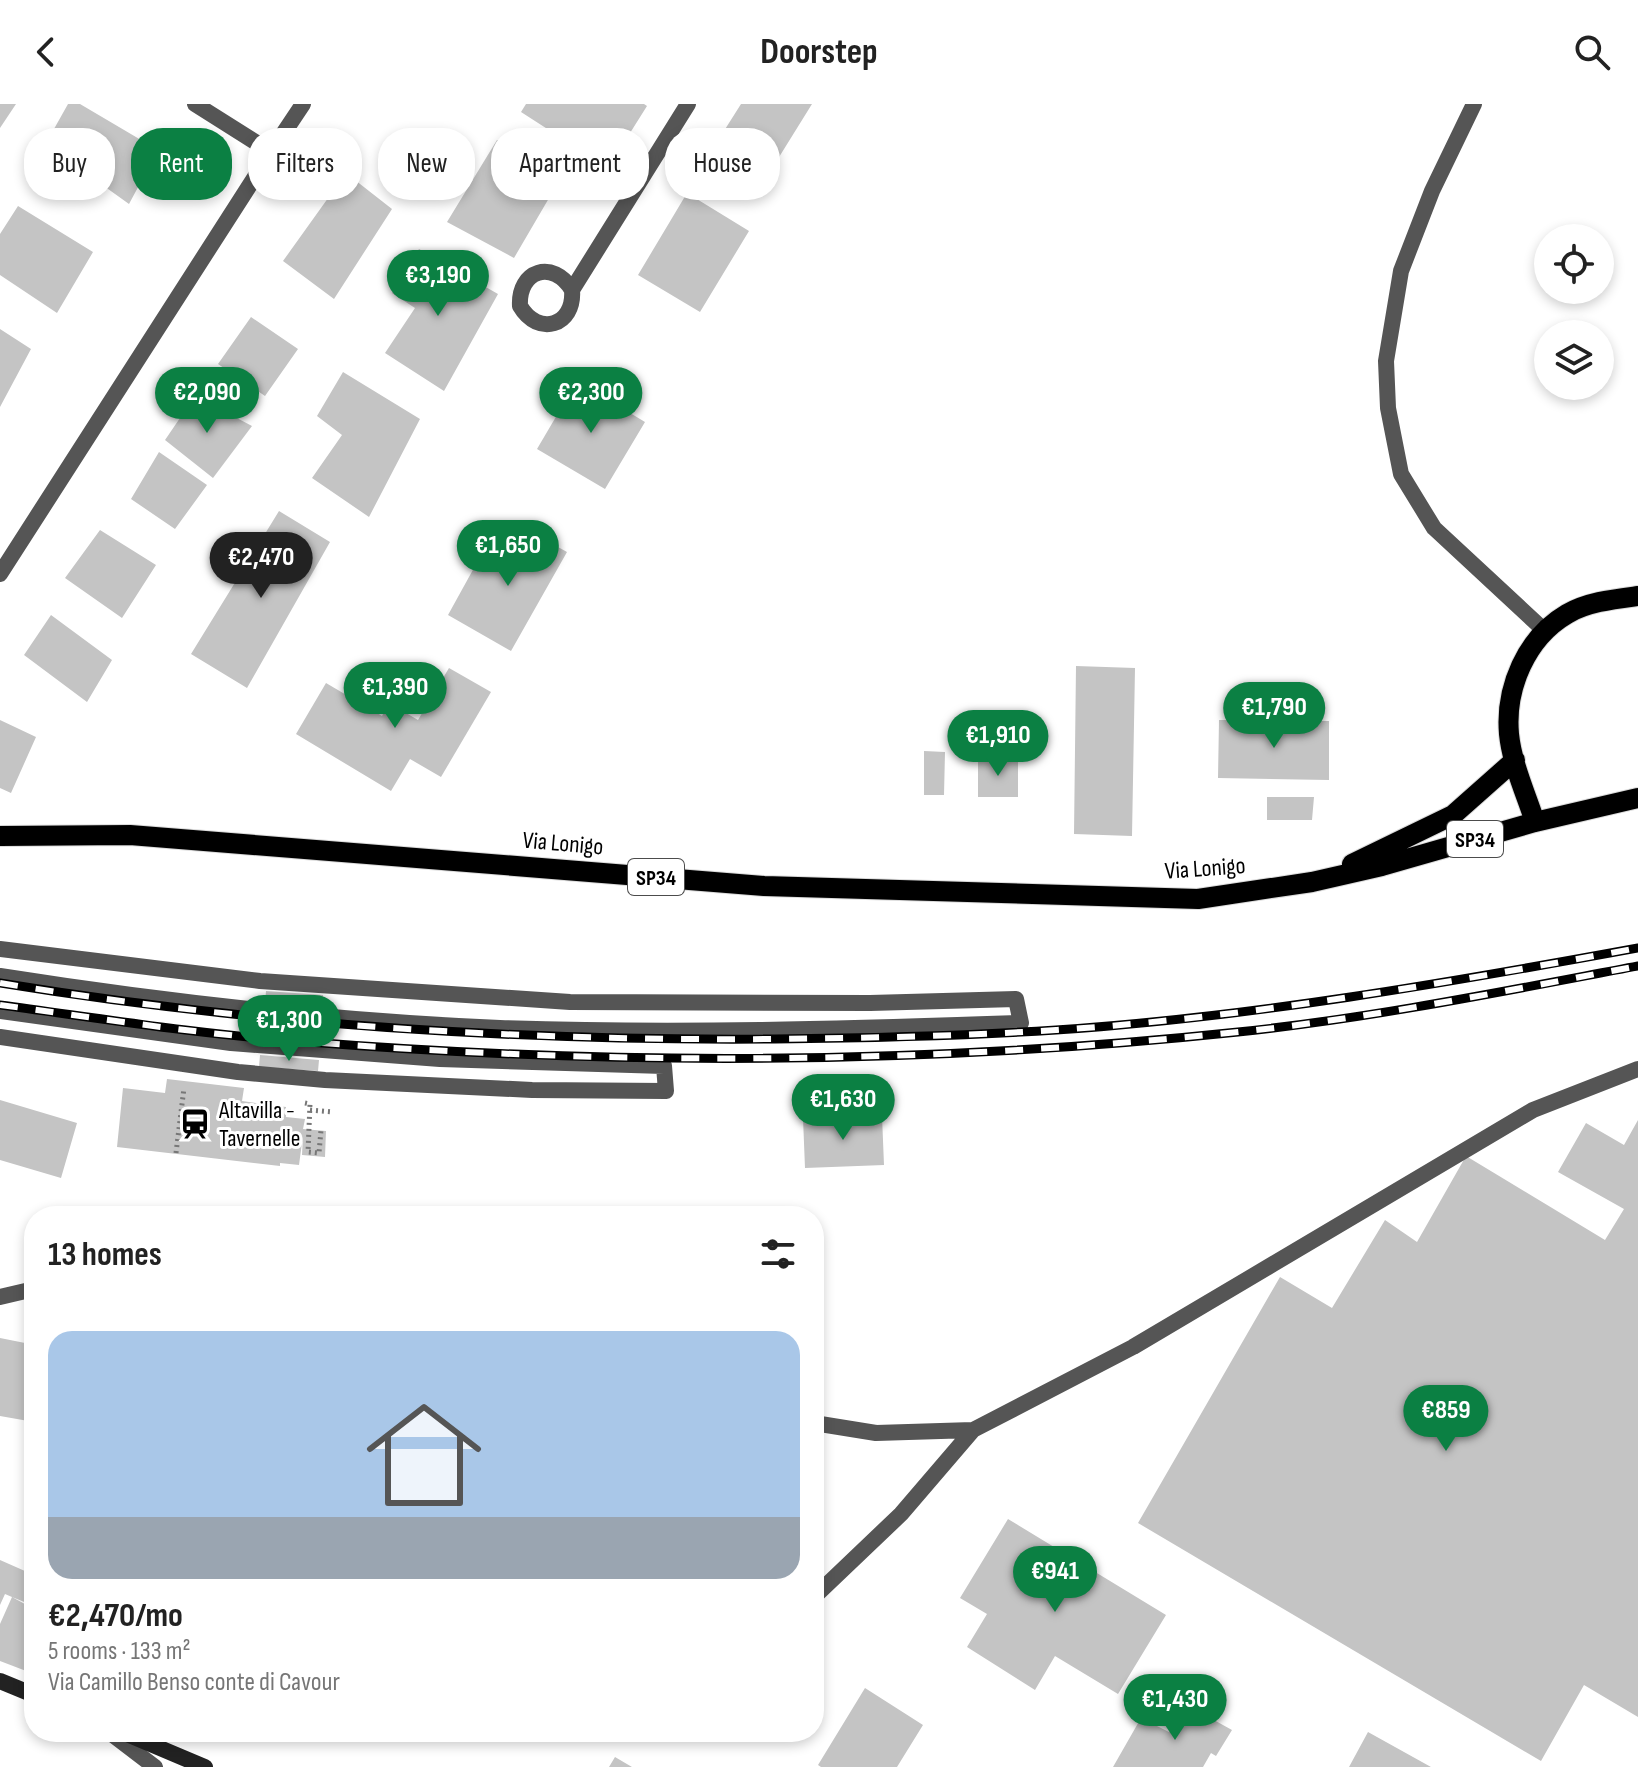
<!DOCTYPE html>
<html lang="en">
<head>
<meta charset="utf-8">
<style>
  :root { --surface:#fff; --page:#f6f6f6; --text:#222; --muted:#767676; --line:#e0e0e0; --accent:#0b8043 }
  body { margin:0; font-family:"Sofia Sans Condensed",sans-serif; background:var(--page); color:var(--text); height:100vh; display:flex; flex-direction:column; font-size:30px; white-space:nowrap }
  * { box-sizing:border-box; margin:0 }
  p { font-size:26px; color:var(--muted) }
  .icon { flex:none; width:44px; height:44px; fill:none; stroke:currentColor; stroke-width:2; stroke-linecap:round; stroke-linejoin:round }
  .map { position:relative; flex:1; overflow:hidden }
  .sheet { position:absolute; left:24px; top:1102px; width:800px; height:536px; display:flex; flex-direction:column; background:var(--surface); border-radius:32px; box-shadow:0 4px 12px #0003 }
  .sheet>* { flex:none }
  .guide { position:absolute; left:24px; top:24px; width:800px; height:72px; display:flex; gap:16px }
  .buttons { position:absolute; left:1534px; top:120px; display:grid; gap:16px }
  .buttons a { display:grid; place-items:center; width:80px; height:80px; border-radius:50%; background:var(--surface); box-shadow:0 4px 12px #0003; font-size:40px }
  .price { position:absolute; translate:-50% -68px; padding:0 18px; border-radius:28px; background:var(--accent); color:#fff; font-size:26px; line-height:52px; filter:drop-shadow(0 2px 4px #0008) }
  .price::after { content:''; position:absolute; left:50%; top:48px; width:24px; height:18px; margin-left:-12px; background:inherit; clip-path:polygon(0 0,100% 0,50% 100%) }
  .price.on { background:#222; color:#fff }
  ul { padding:0; list-style:none }
  li { display:grid; align-content:center; gap:16px; height:424px; padding:0 24px }
  li+li { border-top:2px solid var(--line) }
  li span { display:grid; place-items:center; height:248px; border-radius:24px; color:#555 }
  li>.icon { margin-inline-start:auto }
  span .icon { width:144px; height:144px; fill:#fffc; stroke-width:1 }
  li b { font-size:34px }
  h2 { display:flex; justify-content:space-between; align-items:center; height:96px; padding:0 24px; font-size:34px }
  .chip { padding:0 28px; border-radius:32px; background:var(--surface); box-shadow:0 4px 12px #0003; font-size:28px; line-height:72px }
  .chip.on { background:var(--accent); color:#fff }
  header { display:flex; justify-content:space-between; align-items:center; height:104px; padding:0 24px; background:var(--surface); font-size:36px; font-weight:700 }
  .map>svg:first-child { display:block }
</style>
</head>
<body>
<header><svg class="icon" aria-label="back" viewBox="0 0 24 24"><path d="M15 5l-7 7 7 7"/></svg>Doorstep<svg class="icon" aria-label="search" viewBox="0 0 24 24"><circle cx="10" cy="10" r="6"/><path d="M15 15l6 6"/></svg></header>
<div class="map">
<svg width="1638" height="1663" viewBox="0 0 1638 1663">
  <rect width="100%" height="100%" fill="#fff"/>
  <!-- building -->
  <path fill="#c4c4c4" d="M0,0H16L0,24Z
    M68,0H80L158,46L129,100L83,67L73,82L36,57Z
    M526,0H644L647,2L608,64L521,8Z
    M741,0H812L761,82L710,49Z
    M497,36L559,77L514,154L447,118Z
    M346,69L392,105L334,195L283,157Z
    M687,89L749,127L700,208L638,171Z
    M18,102L93,148L57,209L0,171V130Z
    M419,145L498,190L444,287L385,249L415,204L392,189Z
    M251,213L298,245L265,292L218,260Z
    M0,225L31,245L0,303Z
    M343,268L420,315L369,413L312,374L342,331L317,312Z
    M577,277L645,318L605,385L537,345Z
    M195,292L252,322L213,374L165,336Z
    M159,348L207,381L175,425L131,395Z
    M279,407L330,438L247,584L191,550Z
    M522,423L567,448L511,547L448,511L485,444L504,455Z
    M100,426L156,461L122,514L65,474Z
    M51,511L112,556L87,598L24,551Z
    M1076,562L1135,564L1132,732L1074,730Z
    M449,564L491,588L441,673L410,655L391,687L296,630L326,579L382,612L389,599L418,616Z
    M0,616L36,633L11,689L0,684Z
    M1219,616L1329,617V676L1218,674Z
    M924,647L945,648L944,691H924Z
    M978,654H1018V693H978Z
    M1267,693H1314L1312,716H1267Z
    M266,887L323,891L322,902L265,899Z
    M260,951L319,956L318,967L259,963Z
    M167,975L244,984L242,997L286,1003V1013L305,1015L303,1025L326,1027L325,1053L302,1051L303,1031L299,1061L280,1059V1062L117,1043L123,984L165,989Z
    M0,996L77,1019L61,1074L0,1056Z
    M882,1012L884,1061L805,1064L803,1014Z
    M1638,1016V1613L1584,1581L1541,1657L1138,1419L1280,1173L1332,1204L1385,1116L1417,1138L1466,1052L1605,1136L1624,1105L1558,1068L1586,1019L1624,1041Z
    M0,1234L25,1239L34,1260V1318L0,1312Z
    M1008,1415L1166,1511L1118,1590L1055,1552L1035,1586L967,1543L987,1510L960,1494Z
    M0,1456L34,1471V1502L12,1493L34,1505V1570L0,1557V1520L12,1493L5,1490L0,1501Z
    M865,1584L923,1621L897,1663H821L818,1661Z
    M1185,1600L1232,1626L1216,1652L1211,1649L1203,1663H1113L1141,1614L1169,1628Z
    M1368,1628L1431,1663H1349Z
    M615,1653L632,1663H609Z"/>
  <g fill="none" stroke-linecap="round" stroke-linejoin="round">
    <!-- primary casing -->
    <g stroke="#dbdbdb" stroke-width="22">
      <path id="primary" d="M1535,718C1526,690 1512,660 1509,630C1505,584 1526,534 1567,510C1587,498 1615,495 1638,492
        M0,732L130,731L764,782L1198,795L1312,778L1382,762L1535,718L1638,694
        M1352,760L1453,711L1515,656"/>
    </g>
    <!-- path -->
    <path stroke="#777" stroke-width="5" stroke-dasharray="2 4" stroke-linecap="butt" d="M305,999L310,1000L308,1048L319,1049L321,1026
      M310,1006L333,1008
      M176,1049L184,984"/>
    <!-- service -->
    <path stroke="#555" stroke-width="16" d="M814,1319L876,1329L973,1326L1133,1243L1533,1006L1638,965
      M814,1493L901,1410L973,1326"/>
    <!-- pedestrian -->
    <path stroke="#555" stroke-width="16" d="M0,845L260,877L570,898L870,899L1016,895L1021,919C847,925 674,930 500,924C333,917 165,898 0,872
      M0,907L231,939L440,955L664,962L666,987L532,986L325,976L238,968L0,933"/>
    <!-- minor -->
    <path stroke="#555" stroke-width="16" d="M572,186C553,155 518,166 520,202C538,233 575,222 572,186L688,0
      M0,470L271,48
      M0,1193L34,1185"/>
    <!-- tertiary -->
    <path stroke="#555" stroke-width="16" d="M195,0L271,48L303,0
      M1474,0L1432,87L1401,167L1386,257L1388,304L1401,370L1434,424L1546,528
      M109,1628L155,1663"/>
    <!-- secondary -->
    <path stroke="#222" stroke-width="16" d="M0,1577L34,1591
      M122,1628L205,1663"/>
    <!-- primary -->
    <use href="#primary" stroke="#000" stroke-width="20"/>
    <!-- rail casing -->
    <g stroke="#000" stroke-width="9">
      <path id="rail" d="M0,879C257,921 515,937 775,935C869,934 963,932 1056,926C1252,913 1446,879 1638,844
        M0,901C98,914 197,930 296,937C610,962 924,961 1238,928C1372,914 1505,887 1638,862"/>
    </g>
    <!-- rail -->
    <use href="#rail" stroke="#fff" stroke-width="6" stroke-dasharray="18" stroke-linecap="butt"/>
  </g>
  <!-- icons -->
  <defs>
    <g id="station-bare" transform="scale(2.4)"><path d="M-3-6H3Q5-6 5-4V2Q5 4 3 4L4.5 6H3L1.5 4h-3L-3 6H-4.5L-3 4Q-5 4-5 2V-4Q-5-6-3-6ZM-3.5-4v3h7v-3ZM-3.5 1v1.5H-2V1ZM2 1v1.5H3.5V1Z" fill="#000" stroke="#fff" stroke-width="2.5" paint-order="stroke"/></g>
  </defs>
  <g fill-rule="evenodd">
    <use href="#station-bare" x="195" y="1020"/>
  </g>
  <g text-anchor="middle" stroke-width="6" stroke-linejoin="round" paint-order="stroke">
    <!-- shield labels -->
    <g fill="#fff" stroke="#4c4c4c" stroke-width="2">
      <rect x="1447" y="717" width="56" height="36" rx="6"/>
      <rect x="628" y="755" width="56" height="36" rx="6"/>
    </g>
    <g font-size="22" font-weight="bold" fill="#000">
      <text x="1475" y="743">SP34</text>
      <text x="656" y="781">SP34</text>
    </g>
    <!-- street labels -->
    <g font-size="24" fill="#000" stroke="#fff">
      <text transform="translate(563 739) rotate(5)" y="8">Via Lonigo</text>
      <text transform="translate(1205 764) rotate(-4)" y="8">Via Lonigo</text>
    </g>
    <!-- poi labels -->
    <g font-size="24" fill="#000" stroke="#fff" text-anchor="start">
      <text x="219" y="1014">Altavilla -<tspan x="219" dy="28">Tavernelle</tspan></text>
    </g>
  </g>
</svg>
<div class="buttons">
<a><svg class="icon" aria-label="locate" viewBox="0 0 24 24"><circle cx="12" cy="12" r="6"/><path d="M12 2v4M12 18v4M2 12h4M18 12h4"/></svg></a>
<a><svg class="icon" aria-label="layers" viewBox="0 0 24 24"><path d="M12 4l9 5-9 5-9-5zM3 14l9 5 9-5"/></svg></a>
</div>
<b class="price" style="left:438px;top:214px">€3,190</b>
<b class="price" style="left:207px;top:331px">€2,090</b>
<b class="price" style="left:591px;top:331px">€2,300</b>
<b class="price" style="left:508px;top:484px">€1,650</b>
<b class="price on" style="left:261px;top:496px">€2,470</b>
<b class="price" style="left:395px;top:626px">€1,390</b>
<b class="price" style="left:1274px;top:646px">€1,790</b>
<b class="price" style="left:998px;top:674px">€1,910</b>
<b class="price" style="left:289px;top:959px">€1,300</b>
<b class="price" style="left:843px;top:1038px">€1,630</b>
<b class="price" style="left:1446px;top:1349px">€859</b>
<b class="price" style="left:1055px;top:1510px">€941</b>
<b class="price" style="left:1175px;top:1638px">€1,430</b>
<div class="guide">
<a class="chip">Buy</a>
<a class="chip on">Rent</a>
<a class="chip">Filters</a>
<a class="chip">New</a>
<a class="chip">Apartment</a>
<a class="chip">House</a>
</div>
<section class="sheet">
<h2>13 homes<svg class="icon" aria-label="filters" viewBox="0 0 24 24"><path d="M4 7h16M4 17h16"/><circle cx="9" cy="7" r="2"/><circle cx="15" cy="17" r="2"/></svg></h2>
<ul>
<li><span style="background:linear-gradient(#a9c7e8 75%,#9aa5b1 0)"><svg class="icon" aria-label="home" viewBox="0 0 24 24"><path d="M3 11l9-7 9 7M6 9v11h12V9"/></svg></span><div><b>€2,470/mo</b><p>5 rooms · 133 m²</p><p>Via Camillo Benso conte di Cavour</p></div></li>
</ul>
</section>
</div>
</body>
</html>
